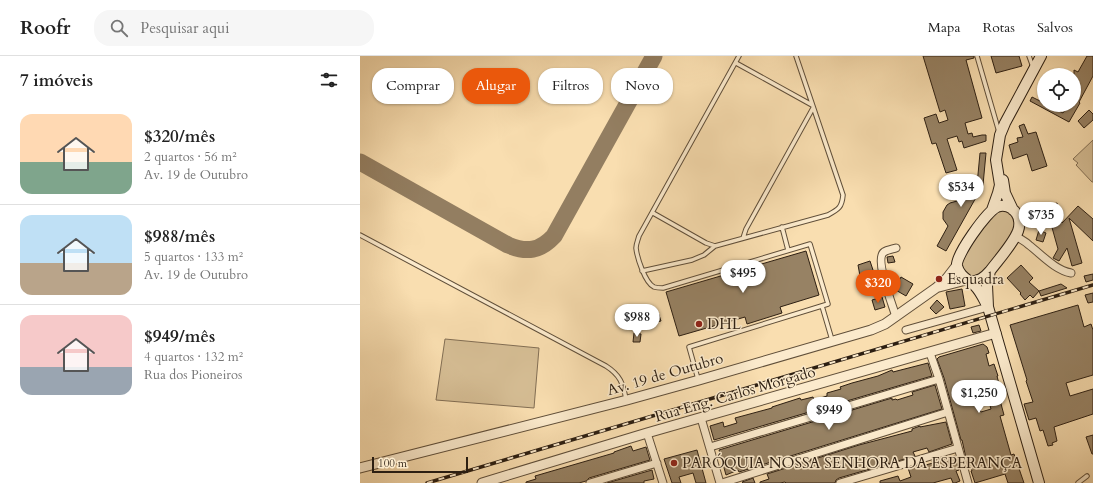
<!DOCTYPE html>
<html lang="pt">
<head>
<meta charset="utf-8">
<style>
  :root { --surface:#fff; --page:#f6f6f6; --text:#222; --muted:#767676; --line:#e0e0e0; --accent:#ea580c }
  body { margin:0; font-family:Cardo,serif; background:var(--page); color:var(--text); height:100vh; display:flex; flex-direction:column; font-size:15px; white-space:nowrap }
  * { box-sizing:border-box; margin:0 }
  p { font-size:13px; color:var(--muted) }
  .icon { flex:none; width:22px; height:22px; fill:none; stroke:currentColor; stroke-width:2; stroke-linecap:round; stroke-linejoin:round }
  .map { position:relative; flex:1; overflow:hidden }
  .panel { display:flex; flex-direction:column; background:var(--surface); width:360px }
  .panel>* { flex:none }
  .banner { position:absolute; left:12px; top:12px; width:380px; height:36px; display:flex; gap:8px }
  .buttons { position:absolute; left:677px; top:12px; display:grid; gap:8px }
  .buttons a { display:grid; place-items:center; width:44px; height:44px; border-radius:50%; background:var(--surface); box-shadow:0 1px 3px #0004; font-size:20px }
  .scale { position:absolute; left:12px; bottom:10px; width:96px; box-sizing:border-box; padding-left:4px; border:2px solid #2d1f12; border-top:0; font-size:11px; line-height:14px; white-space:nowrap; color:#2d1f12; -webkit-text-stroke:3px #fbeacc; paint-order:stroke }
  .price { position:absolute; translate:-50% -34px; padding:0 9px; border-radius:14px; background:#fff; color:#222; font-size:13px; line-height:26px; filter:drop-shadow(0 1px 2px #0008) }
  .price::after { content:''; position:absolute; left:50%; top:24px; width:12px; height:9px; margin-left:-6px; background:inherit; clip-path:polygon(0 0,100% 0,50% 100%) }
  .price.active { background:var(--accent); color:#fff }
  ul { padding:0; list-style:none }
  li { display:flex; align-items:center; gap:12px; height:100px; padding:0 20px }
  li+li { border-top:1px solid var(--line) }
  li span { display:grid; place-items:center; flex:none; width:112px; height:80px; border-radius:12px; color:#555 }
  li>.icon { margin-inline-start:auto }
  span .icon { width:48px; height:48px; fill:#fffc; stroke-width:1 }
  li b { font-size:17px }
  h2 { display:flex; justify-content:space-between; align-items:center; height:48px; padding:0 20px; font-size:17px }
  .pill { padding:0 14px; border-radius:16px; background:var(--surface); box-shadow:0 1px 3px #0004; font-size:14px; line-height:36px }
  .pill.active { background:var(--accent); color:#fff }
  header { display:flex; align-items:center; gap:24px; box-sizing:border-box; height:56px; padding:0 20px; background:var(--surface); border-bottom:1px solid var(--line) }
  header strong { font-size:19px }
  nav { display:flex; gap:22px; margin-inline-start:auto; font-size:14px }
  .search { width:280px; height:36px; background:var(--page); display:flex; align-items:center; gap:10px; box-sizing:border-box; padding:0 14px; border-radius:16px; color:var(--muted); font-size:15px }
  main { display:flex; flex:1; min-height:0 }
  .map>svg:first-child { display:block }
</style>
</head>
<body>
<header>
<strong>Roofr</strong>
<div class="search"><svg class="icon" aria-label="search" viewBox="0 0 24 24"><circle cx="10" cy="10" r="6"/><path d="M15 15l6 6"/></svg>Pesquisar aqui</div>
<nav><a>Mapa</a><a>Rotas</a><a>Salvos</a></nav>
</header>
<main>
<section class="panel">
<h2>7 imóveis<svg class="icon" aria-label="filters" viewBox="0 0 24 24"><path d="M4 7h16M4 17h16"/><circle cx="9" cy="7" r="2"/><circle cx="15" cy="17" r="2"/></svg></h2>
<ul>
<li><span style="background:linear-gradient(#ffd9b3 60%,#7fa58c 0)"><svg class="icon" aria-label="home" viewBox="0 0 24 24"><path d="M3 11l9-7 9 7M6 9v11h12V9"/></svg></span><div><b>$320/mês</b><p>2 quartos · 56 m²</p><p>Av. 19 de Outubro</p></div></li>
<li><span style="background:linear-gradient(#bfe0f5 60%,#b9a48a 0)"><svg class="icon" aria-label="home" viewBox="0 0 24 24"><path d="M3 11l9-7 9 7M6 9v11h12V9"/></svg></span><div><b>$988/mês</b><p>5 quartos · 133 m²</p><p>Av. 19 de Outubro</p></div></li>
<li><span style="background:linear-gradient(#f6c9c9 65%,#9aa5b1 0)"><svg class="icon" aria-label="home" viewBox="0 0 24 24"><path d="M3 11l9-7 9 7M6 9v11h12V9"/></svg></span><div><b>$949/mês</b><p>4 quartos · 132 m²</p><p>Rua dos Pioneiros</p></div></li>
</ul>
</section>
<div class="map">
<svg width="733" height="427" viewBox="0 0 733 427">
  <rect width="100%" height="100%" fill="#f9deb0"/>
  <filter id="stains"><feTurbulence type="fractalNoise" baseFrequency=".005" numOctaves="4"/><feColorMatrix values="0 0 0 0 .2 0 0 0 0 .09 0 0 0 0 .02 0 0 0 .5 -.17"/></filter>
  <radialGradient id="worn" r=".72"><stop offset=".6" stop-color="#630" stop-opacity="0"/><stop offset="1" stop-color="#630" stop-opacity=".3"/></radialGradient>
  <!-- green -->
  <path fill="#d6be95" stroke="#826e54" d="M733,84V126H732L716,109L718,107L713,103Z
    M646,154L654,160L655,171L651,178L630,210L616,222L608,221L601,210L604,200L629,161L636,155Z
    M85,283L179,292L174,352L76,344Z"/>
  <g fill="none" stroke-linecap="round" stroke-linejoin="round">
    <!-- taxiway -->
    <path stroke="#937e61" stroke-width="17" d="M0,106L148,189C167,197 180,195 194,180L294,0"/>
  </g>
  <!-- building -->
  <path fill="#978264" stroke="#2d1f12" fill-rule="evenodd" d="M563,0H614V2L606,4L622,62L605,67L608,78L612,77L613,81L622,79H626V85L604,92L602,85L599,86L597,80L587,83L597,114L586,117L576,87L572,88L564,62L576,58L579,67L588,64L585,54L580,56Z
    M631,0H659L662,10L636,17Z
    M727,0H733V20L719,46L720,47L709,66L670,45L672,41L684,47V49H688L703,57L708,49H714V14L718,16Z
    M729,54L733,58V64L724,72L718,65Z
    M664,68L668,78L676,76L687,110L672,115L667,98L653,103L649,89L658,86L657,82L663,81L659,70Z
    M620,97H626L623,129L586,195L577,190L588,170L583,163V156L587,149L590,147L597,145H602L612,126L617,129Z
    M697,147L702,167L718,150L733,163V185L709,162L722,207L712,210L707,192L699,205L693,202L698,193L686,150Z
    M679,174L686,177L683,186L676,184Z
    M446,195L459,239L420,251L422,257L387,268L385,261L319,280L306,236Z
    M533,200L535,206L528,207L527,201Z
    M510,205L514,217H513L519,232L510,235L504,219L500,220L498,209Z
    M661,209L673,222L669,226L679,235L673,242L670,239L665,244L660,238L661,237L647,222Z
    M733,218V224L726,226L724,220Z
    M541,221L553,228L546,240L534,233Z
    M701,228L707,232L681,240L679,235Z
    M602,233L605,250L590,253L586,236Z
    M733,237V246L728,247L725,239Z
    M522,241L525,251L515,254L512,244Z
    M577,244L584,251L576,258L570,252Z
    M718,249L724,271L731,268L733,274V319L706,327L710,340L733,333V358L694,371L697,385L692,387L693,389L688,390L683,374L680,375L676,362L669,364L664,348L673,346L666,325L667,324L650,269Z
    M298,256L301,265L287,268L285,259Z
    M619,269L621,275L613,277L611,271Z
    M274,277L281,278L280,286H273Z
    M623,288L627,291L629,297L626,298L629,310L634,308L638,320H637L640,332L637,333L644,359L640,360L651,399L654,398L664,427H648L645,418L615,427L611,415H612L608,401L606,402L602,384H601L584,322L577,303L579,301ZM627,339L631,353L621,356L616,343Z
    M568,307L572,320L354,384L350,370L363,366L364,371L377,367L375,362L412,352V351L440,342L441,344L453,341L454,344L467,340V337L481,333L480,331L492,327L518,320L532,314L533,316Z
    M575,329L582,353L379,416L378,414L366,419L359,394L532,342V344L536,343L537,344L553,339L552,336Z
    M586,366L592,388L569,396L567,392L553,396L555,400L479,422L476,424L475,427H426L425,426L420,427H400V426L409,423L407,418L499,389L552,375V373L560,370V371Z
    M733,379V398H732L726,381Z
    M271,390L273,395L286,391L290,404L229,422L226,425L219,427H166V426L176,423L175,420L254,397V396Z
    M337,394L346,427H336L333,417L319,421L321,427H312L304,403Z
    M595,400L599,414L596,415L600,425L595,427H593L591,422L573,427H520V425L538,420L540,425L551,421L548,412L558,409V411L573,407L572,405L585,401V402Z
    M292,414L294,423L284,425V427H247Z
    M393,422L395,427H383L382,426Z"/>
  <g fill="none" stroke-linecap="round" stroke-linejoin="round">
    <!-- service casing -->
    <g stroke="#604f3a" stroke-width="5.5">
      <path id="service" d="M617,0L639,76
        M669,0L673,11
        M376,7L452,49
        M293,157L346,187L355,190L468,159C479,153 482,151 483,139L436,0
        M422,171L428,194
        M0,179L246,310C260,319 263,327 266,343
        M383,182L386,173L453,52
        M282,215L332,204L344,199L355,190
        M462,250L472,284
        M338,323L329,291L468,248L450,188L303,232C300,232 297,232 294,231C285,227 277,201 276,192C276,188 278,184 279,180L379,0
        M718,427L727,420"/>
    </g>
    <!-- minor casing -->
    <g stroke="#604f3a" stroke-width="9">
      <path id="minor" d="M656,180C660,183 665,185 669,189C682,199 695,214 711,217
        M536,192C533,193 527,194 524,196C514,203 533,250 536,261
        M546,274L628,251
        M570,297L579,323L608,427
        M341,362L360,427
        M287,377L303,427
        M350,391L579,323
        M230,427L297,407
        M362,427L588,356
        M480,427L598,392"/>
    </g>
    <!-- tertiary casing -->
    <g stroke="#604f3a" stroke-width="11">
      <path id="tertiary" d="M579,231L606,224
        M0,412L267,344L339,324L511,274L525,268L576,232L587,222L597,209
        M122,427L287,377L636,277"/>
    </g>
    <!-- secondary casing -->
    <g stroke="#2d1f12" stroke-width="12">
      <path id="secondary" d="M643,124L645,137L653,154
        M632,154L638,137L640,129L636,104L640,79L645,67L681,0
        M630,215L627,229L628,251L679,427
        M610,226C619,225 624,222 630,215C639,203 653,188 658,175C660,170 660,162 656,157C652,151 644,148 637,151C627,155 595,200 597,210C600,221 608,223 615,230C621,236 624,244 628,251"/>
    </g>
    <!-- service -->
    <use href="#service" stroke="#fbeacc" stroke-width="3.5"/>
    <!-- minor -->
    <use href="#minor" stroke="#fbeacc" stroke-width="7"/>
    <!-- tertiary -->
    <use href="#tertiary" stroke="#fbeacc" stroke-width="9"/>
    <!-- secondary -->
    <use href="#secondary" stroke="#fbeacc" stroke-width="10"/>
    <!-- rail casing -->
    <g stroke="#2d1f12" stroke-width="3.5">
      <path id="rail" d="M67,427L733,229"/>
    </g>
    <!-- rail -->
    <use href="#rail" stroke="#fbeacc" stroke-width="2" stroke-dasharray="6" stroke-linecap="butt"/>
  </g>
  <!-- markers -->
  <g fill="#8f2418" stroke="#fbeacc" stroke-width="1.5">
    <circle cx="579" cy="223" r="4"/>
    <circle cx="339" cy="268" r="4"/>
    <circle cx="314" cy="407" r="4"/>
  </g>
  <g text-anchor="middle" stroke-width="3" stroke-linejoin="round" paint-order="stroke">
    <!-- poi labels -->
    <g font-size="15" fill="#2d1f12" stroke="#fbeacc" text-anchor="start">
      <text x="587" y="228">Esquadra</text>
      <text x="347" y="273">DHL</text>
      <text x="322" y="412">PARÓQUIA NOSSA SENHORA DA ESPERANÇA</text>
    </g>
    <!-- street labels -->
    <g font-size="15" fill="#2d1f12" stroke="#fbeacc">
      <text transform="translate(305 318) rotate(-16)" y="5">Av. 19 de Outubro</text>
      <text transform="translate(375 338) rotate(-16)" y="5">Rua Eng. Carlos Morgado</text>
    </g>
  </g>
  <rect width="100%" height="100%" filter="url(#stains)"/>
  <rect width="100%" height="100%" fill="url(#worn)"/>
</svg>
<div class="buttons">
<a><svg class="icon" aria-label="locate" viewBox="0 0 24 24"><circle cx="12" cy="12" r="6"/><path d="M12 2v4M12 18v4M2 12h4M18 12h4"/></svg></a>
</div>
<div class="scale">100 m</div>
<b class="price" style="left:601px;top:152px">$534</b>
<b class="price" style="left:681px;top:180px">$735</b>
<b class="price" style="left:383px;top:238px">$495</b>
<b class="price active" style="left:518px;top:248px">$320</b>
<b class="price" style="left:277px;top:282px">$988</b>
<b class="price" style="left:619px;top:358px">$1,250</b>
<b class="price" style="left:469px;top:375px">$949</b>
<div class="banner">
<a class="pill">Comprar</a>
<a class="pill active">Alugar</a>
<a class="pill">Filtros</a>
<a class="pill">Novo</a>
</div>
</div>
</main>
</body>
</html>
